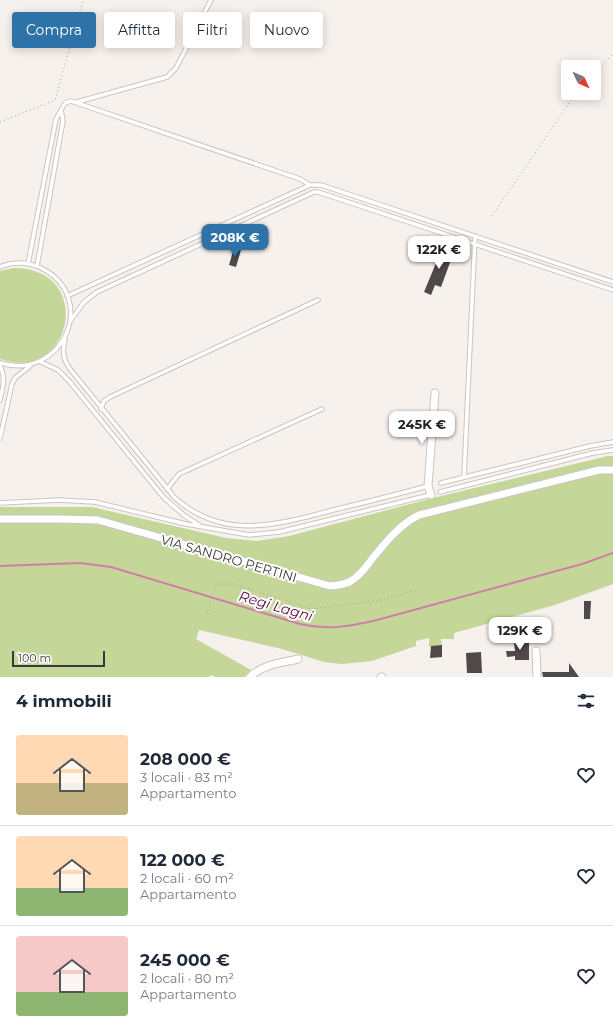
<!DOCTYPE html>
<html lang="it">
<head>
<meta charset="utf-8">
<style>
  :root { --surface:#fff; --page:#f2f2f3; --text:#1f2937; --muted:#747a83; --line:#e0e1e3; --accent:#2e73a8 }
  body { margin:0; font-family:Montserrat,sans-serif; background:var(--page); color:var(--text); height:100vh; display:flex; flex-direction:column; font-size:15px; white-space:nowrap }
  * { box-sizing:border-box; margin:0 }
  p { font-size:13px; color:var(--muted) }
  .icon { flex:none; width:22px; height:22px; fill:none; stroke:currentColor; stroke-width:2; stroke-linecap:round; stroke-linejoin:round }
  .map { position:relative; height:677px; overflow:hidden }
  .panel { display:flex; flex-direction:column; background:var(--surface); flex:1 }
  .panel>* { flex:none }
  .guide { position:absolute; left:12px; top:12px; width:400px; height:36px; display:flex; gap:8px }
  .needle { width:26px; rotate:134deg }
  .controls { position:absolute; left:561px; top:60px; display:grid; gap:8px }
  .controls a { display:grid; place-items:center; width:40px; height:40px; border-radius:4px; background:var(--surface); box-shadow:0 2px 10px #0003; font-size:20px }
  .scale { position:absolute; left:12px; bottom:10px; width:93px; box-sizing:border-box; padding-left:4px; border:2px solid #3a3836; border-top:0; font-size:11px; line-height:14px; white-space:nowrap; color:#3a3836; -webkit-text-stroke:3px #fff; paint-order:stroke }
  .price { position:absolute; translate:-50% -34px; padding:0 9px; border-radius:8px; background:#fff; color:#222; font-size:13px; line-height:26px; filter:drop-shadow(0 1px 2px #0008) }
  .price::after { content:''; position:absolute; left:50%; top:24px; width:12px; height:9px; margin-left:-6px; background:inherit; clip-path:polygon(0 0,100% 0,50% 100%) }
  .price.selected { background:var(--accent); color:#fff }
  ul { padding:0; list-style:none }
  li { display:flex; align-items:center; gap:12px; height:100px; padding:0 16px }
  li+li { border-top:1px solid var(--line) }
  li span { display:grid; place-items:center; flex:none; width:112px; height:80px; border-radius:4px; color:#555 }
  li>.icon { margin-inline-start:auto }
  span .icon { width:48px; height:48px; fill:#fffc; stroke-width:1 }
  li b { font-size:17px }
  h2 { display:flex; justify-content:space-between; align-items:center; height:48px; padding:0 16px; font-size:17px }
  .tag { padding:0 14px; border-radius:4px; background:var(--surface); box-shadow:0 2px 10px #0003; font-size:14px; line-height:36px }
  .tag.selected { background:var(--accent); color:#fff }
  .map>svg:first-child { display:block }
</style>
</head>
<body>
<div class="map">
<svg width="613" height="677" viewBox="0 0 613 677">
  <rect width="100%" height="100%" fill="#f7f1ed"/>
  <!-- green -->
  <path fill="#c5d798" d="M13,268C96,267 73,385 0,359V271Z
    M608,456H613V584L605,587L555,605L454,633V639H441L442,646L429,647V638L416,641V646L372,661L342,664L324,662L282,649L199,630L196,639L251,670L244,677H215L211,675L209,677H0V507H92L226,538L257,541L289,536L429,499Z"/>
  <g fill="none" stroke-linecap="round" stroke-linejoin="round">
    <!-- stream -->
    <path stroke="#cd7faa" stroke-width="2" d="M0,566L80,563L111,567L300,624C331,630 346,627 377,620L582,564L613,553"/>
  </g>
  <!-- building -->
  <path fill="#4f4949" d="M442,244L450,248L451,260L441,287L435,285L431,295L424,292L441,251H439Z
    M234,248L241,250L236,267L229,265Z
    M584,601H591L590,619H584Z
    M514,642H529V660H515V656L507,657L506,651H515Z
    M442,645V657L430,658L431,646Z
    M481,652L482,673H467L466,653Z
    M569,663L579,677H543L542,672H569Z"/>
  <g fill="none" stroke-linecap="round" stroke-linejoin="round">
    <!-- lane casing -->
    <g stroke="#cbc5c1" stroke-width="5.5">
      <path id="lane" d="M77,102L167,77L176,68L211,0
        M28,264L56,119L65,103L71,101L300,179L310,185
        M37,266L63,121L61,110
        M0,267C13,261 29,262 41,268C100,297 63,382 0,363
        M67,296L310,185H321L613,282
        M71,320L84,302L97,292L314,192H318L613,290
        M65,339C62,351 63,359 70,369L175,498C225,542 279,524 337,509C367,502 398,494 428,486
        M41,362L58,370L69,381L164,498L185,516L199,525
        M0,366C6,378 3,387 0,400
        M101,409L104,401L110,397L318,300
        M0,438L12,384L15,378L30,366
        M464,477L475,236
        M441,483L590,446L613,442
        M167,489L179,474L322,409
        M440,492L593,453L613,450
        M0,503L59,500L95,502L186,524L249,535L279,532L430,495"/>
    </g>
    <!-- street casing -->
    <g stroke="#cbc5c1" stroke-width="9">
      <path id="street" d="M431,495L428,486L435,393
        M0,519H60L98,520L330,586C337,585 345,585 351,581C360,576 366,567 372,559C386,542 399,525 419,515L599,470H613
        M536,651L537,677
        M250,677C263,664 281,663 298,659
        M381,677H382"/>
    </g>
    <!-- path -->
    <path stroke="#a09c99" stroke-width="1" stroke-dasharray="1 3" stroke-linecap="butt" d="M594,73L613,54
      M0,122L55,100L83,0
      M492,216L576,93
      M207,614L216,584H234L312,609L380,600L417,590"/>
    <!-- lane -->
    <use href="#lane" stroke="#fff" stroke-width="3.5"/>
    <!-- street -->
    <use href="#street" stroke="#fff" stroke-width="7"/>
  </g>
  <g text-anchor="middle" stroke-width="4" stroke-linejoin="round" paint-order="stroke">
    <!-- street labels -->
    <g font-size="13" fill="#3a3836" stroke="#fff">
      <text transform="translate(229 558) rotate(16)" y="5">VIA SANDRO PERTINI</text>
    </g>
    <!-- water labels -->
    <g font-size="14" font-style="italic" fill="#620144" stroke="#fff">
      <text transform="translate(276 606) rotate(16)" y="5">Regi Lagni</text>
    </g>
  </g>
</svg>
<div class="controls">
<a><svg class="needle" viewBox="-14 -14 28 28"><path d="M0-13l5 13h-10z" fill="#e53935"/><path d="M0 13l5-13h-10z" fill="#747a83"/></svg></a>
</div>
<div class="scale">100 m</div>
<b class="price selected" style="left:235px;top:258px">208K €</b>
<b class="price" style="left:439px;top:270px">122K €</b>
<b class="price" style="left:422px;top:445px">245K €</b>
<b class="price" style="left:520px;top:651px">129K €</b>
<div class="guide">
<a class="tag selected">Compra</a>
<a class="tag">Affitta</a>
<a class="tag">Filtri</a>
<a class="tag">Nuovo</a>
</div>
</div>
<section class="panel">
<h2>4 immobili<svg class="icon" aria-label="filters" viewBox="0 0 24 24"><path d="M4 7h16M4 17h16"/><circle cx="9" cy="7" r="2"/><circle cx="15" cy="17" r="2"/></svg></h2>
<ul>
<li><span style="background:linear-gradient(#ffd9b3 60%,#c2b280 0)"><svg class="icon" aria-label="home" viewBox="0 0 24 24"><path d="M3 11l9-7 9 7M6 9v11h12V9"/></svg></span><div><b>208 000 €</b><p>3 locali · 83 m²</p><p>Appartamento</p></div><svg class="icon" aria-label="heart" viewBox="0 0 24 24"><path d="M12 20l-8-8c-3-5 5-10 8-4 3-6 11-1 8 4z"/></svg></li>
<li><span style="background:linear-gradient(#ffd9b3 65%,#8fb573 0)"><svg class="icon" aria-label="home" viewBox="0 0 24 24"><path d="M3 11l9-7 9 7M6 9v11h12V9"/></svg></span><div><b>122 000 €</b><p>2 locali · 60 m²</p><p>Appartamento</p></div><svg class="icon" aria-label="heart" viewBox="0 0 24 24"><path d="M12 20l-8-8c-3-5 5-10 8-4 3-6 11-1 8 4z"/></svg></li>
<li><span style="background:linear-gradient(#f6c9c9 70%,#8fb573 0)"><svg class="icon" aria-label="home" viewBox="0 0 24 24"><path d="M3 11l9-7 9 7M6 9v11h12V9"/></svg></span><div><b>245 000 €</b><p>2 locali · 80 m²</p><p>Appartamento</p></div><svg class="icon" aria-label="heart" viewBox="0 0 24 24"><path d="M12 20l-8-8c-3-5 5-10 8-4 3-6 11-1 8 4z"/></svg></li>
</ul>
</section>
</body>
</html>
